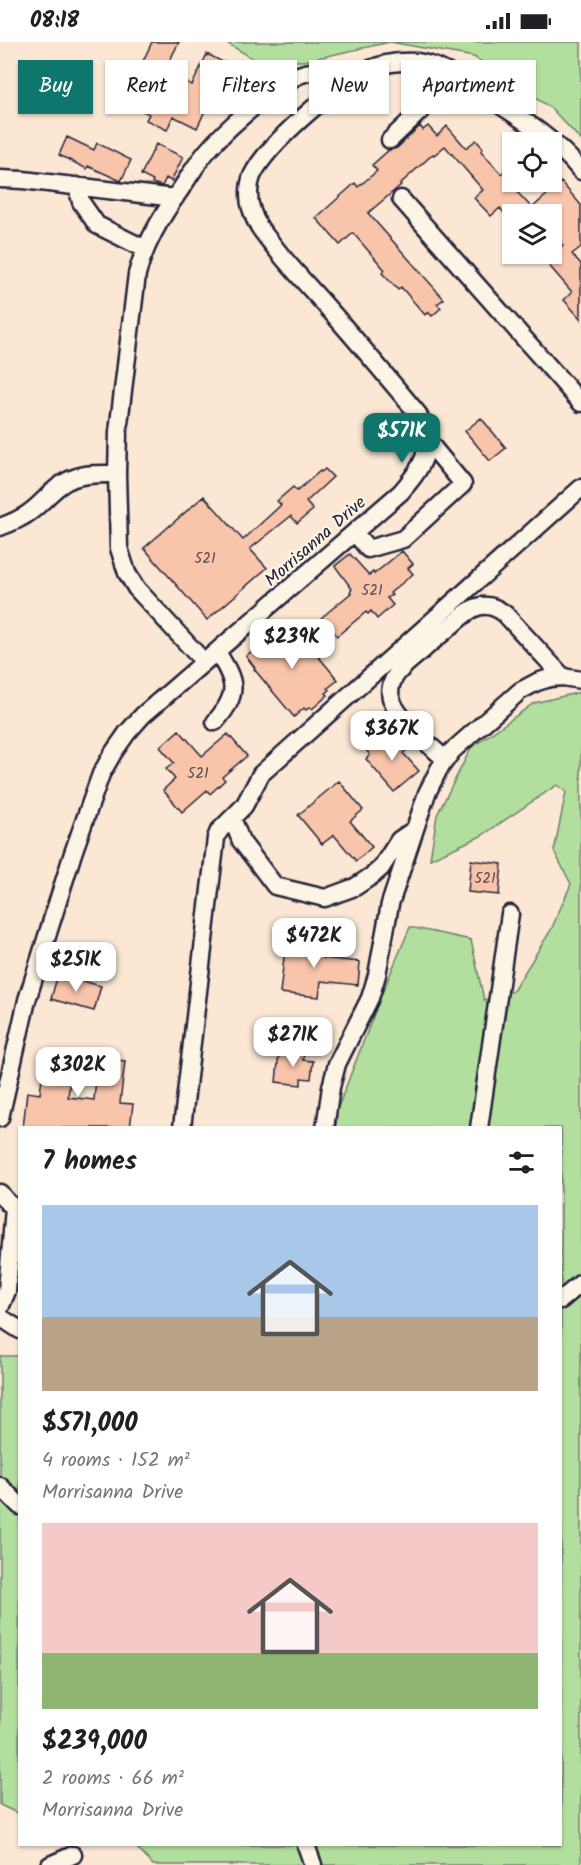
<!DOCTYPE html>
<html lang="en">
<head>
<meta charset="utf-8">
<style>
  :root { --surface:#fff; --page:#f2f2f2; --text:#202124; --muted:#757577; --accent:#0f766e }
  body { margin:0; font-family:Kalam,sans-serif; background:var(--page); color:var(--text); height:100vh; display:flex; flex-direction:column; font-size:22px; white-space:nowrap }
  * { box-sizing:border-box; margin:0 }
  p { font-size:20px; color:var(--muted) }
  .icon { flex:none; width:33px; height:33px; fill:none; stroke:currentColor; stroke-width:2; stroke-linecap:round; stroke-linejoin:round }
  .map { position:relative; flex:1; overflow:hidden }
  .panel { position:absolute; left:18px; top:1084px; width:544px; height:720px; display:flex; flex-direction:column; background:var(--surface); border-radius:0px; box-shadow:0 2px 4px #0004 }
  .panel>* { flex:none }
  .hud { position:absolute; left:18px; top:18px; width:546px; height:54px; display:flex; gap:12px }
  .tools { position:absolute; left:502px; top:90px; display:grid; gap:12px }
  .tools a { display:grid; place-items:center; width:60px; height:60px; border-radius:0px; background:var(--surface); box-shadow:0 2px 4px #0004; font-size:30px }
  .price { position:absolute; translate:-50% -51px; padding:0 14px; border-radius:12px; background:#fff; color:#222; font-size:20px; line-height:39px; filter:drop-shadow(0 2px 3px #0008) }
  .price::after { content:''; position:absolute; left:50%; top:36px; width:18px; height:14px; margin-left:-9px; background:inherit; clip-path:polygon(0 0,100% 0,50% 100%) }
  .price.selected { background:var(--accent); color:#fff }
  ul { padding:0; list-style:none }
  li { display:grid; align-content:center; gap:12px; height:318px; padding:0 24px }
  li span { display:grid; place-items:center; height:186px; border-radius:0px; color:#555 }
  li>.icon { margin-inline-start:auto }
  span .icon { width:108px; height:108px; fill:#fffc; stroke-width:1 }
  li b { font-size:26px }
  h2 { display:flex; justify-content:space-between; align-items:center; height:72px; padding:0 24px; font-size:26px }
  .chip { padding:0 21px; border-radius:0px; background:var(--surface); box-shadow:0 2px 4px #0004; font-size:21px; line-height:54px }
  .chip.selected { background:var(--accent); color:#fff }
  .status { display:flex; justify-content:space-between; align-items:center; height:42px; padding:0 30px; background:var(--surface); direction:ltr }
  .status svg { height:16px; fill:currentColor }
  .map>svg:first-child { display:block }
</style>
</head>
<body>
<div class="status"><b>08:18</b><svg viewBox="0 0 49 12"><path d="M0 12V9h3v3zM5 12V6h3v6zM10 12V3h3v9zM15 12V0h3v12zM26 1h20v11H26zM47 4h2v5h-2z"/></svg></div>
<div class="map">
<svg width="581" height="1823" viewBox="0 0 581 1823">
  <rect width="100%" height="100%" fill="#fbe7d3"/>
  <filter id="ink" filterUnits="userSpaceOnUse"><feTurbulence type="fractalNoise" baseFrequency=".0167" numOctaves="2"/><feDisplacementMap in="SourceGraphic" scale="12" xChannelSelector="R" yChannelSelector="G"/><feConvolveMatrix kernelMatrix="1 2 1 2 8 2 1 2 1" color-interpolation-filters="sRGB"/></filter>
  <g filter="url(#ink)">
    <!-- green -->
    <path fill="#b2df9d" stroke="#6a806c" stroke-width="1.5" d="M225,0H581V98L551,66L474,15L390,0L304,19H257Z
      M581,650V1823H153L134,1803H561V1086H336L337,1068L381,954L410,885L471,898L484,958L513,949L551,888L571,842L554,809L566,750L557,743L481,794L430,817L437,773L471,706L534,661Z
      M0,1314H20L19,1772L0,1763Z"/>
    <!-- building -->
    <path fill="#f9c5aa" stroke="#22223b" stroke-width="1.5" d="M152,0H179L164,30L192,43L207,12L227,22L197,86L173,74L167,88L146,78L149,72L124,60Z
      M420,84L423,88L428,84L437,94L447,84L466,106L476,98L483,106L481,109L501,132L513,121V140H531L518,151L532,166L561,140L581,163V205L572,212L581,222V277L564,258L572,250L546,220L563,204L552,191V172H513V182L500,166L491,174L474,156L483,148L445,104L434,113L433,112L400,142L401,143L368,171L444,257L437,262L441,266L432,274L428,270L425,273L401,245L398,248L382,231L385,228L353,191L340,203L316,176L355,141L358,145L377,129L372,123L389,108L397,106Z
      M67,95L94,108L97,101L131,118L121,139L88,124L87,127L59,113Z
      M156,102L183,115L171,139L166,136L162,144L152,141L153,139L141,133Z
      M481,376L506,406L490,419L465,389Z
      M325,427L333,435L306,460L313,468L297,481L291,474L250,507L267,526L207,578L144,506L204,454L243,498L281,463L277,459L293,445L297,449L320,429L321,430Z
      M402,509L413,522L408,526L413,532L390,551L392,553L387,556L393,563L377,577L371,569L368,572L366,570L337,594L321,576L351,551L350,550L352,547L335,524L350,512L369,533L373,530L374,532Z
      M287,580L296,592L298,590L338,638L328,646L330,648L326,651L328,653L312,667L310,665L306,668L304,666L294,675L254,627L255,626L246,614Z
      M179,688L202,714L228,692L247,714L222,735L225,738L210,752L207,748L182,770L163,748L175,737L166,727L174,721L160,705Z
      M394,693L407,708L403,711L419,729L394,750L366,717L370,713L367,709L385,694L389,698Z
      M339,739L363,768L350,779L372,805L356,819L334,793L322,802L298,773Z
      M471,818L502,822L499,853L468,850Z
      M286,898L325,902L323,916L360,920L358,943L321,939L319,955L280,951Z
      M58,932L101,944L94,969L51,957Z
      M45,1010L73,1013L68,1055L94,1058L98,1016L125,1019L120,1061L133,1062L130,1086H23L27,1050L40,1052Z
      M279,1010L304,1012L303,1018L313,1019L311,1037L301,1036V1043L276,1040Z"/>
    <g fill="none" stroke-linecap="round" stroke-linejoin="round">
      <!-- minor casing -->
      <g stroke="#22223b" stroke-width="21">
        <path id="minor" d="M390,98L440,50L450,33
          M0,137L23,138L175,156
          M77,144L81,160L97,183L145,207
          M401,157L581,361
          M0,485C11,481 21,477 30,470C45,459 56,442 74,436C88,431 103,432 117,432
          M355,491L368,507L403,497L463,442L426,397
          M417,599L424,607C414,616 400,625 394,636C390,643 389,652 392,659C398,676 431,705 445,717
          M424,607C433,599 443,591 452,583C470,567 483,555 505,572L563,635
          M204,620L136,546L127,531L119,506L117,432L118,390L137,232C145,202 160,177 178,151C188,137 197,120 209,107C227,86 249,68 270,52C281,44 292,34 305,31C321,27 335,32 349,39
          M215,680C240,651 236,640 217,610
          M232,776L241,799L275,844L325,856L355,845L373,833L381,826L399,798L415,787
          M0,1076L27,958L73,811L101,732L113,711L127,691L143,673L401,450C424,423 435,407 418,372C388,336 358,300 327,265C310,246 292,227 276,207C267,195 256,184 252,169C248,159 248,144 252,134C267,102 336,43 368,28C383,21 400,19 417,20C440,23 462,39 481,51C517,74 554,95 581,129
          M182,1086L216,796L219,789L244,764L261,732L581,446
          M325,1086L331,1045L337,1022L370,956L377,933L390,862L427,751L439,727L452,709L520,649L537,640L550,636L563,635L581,638
          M479,1086L510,872
          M0,1151L7,1160L20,1169
          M561,1258L581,1241
          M0,1266L7,1249L14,1166
          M0,1275L20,1288
          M0,1444L20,1464
          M306,1803L313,1823
          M50,1823L73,1813"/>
      </g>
      <!-- minor -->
      <use href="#minor" stroke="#fcf5e5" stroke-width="16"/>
    </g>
  </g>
  <g text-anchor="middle" stroke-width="4.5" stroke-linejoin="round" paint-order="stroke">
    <!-- number labels -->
    <g font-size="15" fill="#584b57">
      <text x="205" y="521">521</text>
      <text x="372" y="553">521</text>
      <text x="198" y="736">521</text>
      <text x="485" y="841">521</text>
    </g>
    <!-- street labels -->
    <g font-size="18" fill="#22223b" stroke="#fcf5e5">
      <text transform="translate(315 499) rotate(-41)" y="6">Morrisanna Drive</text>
    </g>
  </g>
</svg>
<div class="tools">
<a><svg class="icon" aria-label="locate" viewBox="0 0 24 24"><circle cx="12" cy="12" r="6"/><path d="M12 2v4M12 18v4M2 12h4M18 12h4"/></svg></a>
<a><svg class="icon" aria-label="layers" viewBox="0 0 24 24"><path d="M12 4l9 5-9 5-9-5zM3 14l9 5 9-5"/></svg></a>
</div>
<b class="price selected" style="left:402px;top:422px">$571K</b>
<b class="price" style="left:292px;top:628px">$239K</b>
<b class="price" style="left:392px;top:720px">$367K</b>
<b class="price" style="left:314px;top:927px">$472K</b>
<b class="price" style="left:76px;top:951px">$251K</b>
<b class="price" style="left:293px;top:1026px">$271K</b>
<b class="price" style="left:78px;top:1056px">$302K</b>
<div class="hud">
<a class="chip selected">Buy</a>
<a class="chip">Rent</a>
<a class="chip">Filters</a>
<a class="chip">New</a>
<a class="chip">Apartment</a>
</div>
<section class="panel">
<h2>7 homes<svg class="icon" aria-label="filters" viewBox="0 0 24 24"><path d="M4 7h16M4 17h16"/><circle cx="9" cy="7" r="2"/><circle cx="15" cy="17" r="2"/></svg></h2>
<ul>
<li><span style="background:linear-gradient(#a9c7e8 60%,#b9a48a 0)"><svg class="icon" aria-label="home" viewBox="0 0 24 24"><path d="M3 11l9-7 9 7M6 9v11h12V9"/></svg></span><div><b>$571,000</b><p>4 rooms · 152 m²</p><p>Morrisanna Drive</p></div></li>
<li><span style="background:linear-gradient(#f6c9c9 70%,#8fb573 0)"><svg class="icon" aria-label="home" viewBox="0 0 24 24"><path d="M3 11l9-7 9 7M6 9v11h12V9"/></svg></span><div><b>$239,000</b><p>2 rooms · 66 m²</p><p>Morrisanna Drive</p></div></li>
</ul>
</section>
</div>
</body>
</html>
